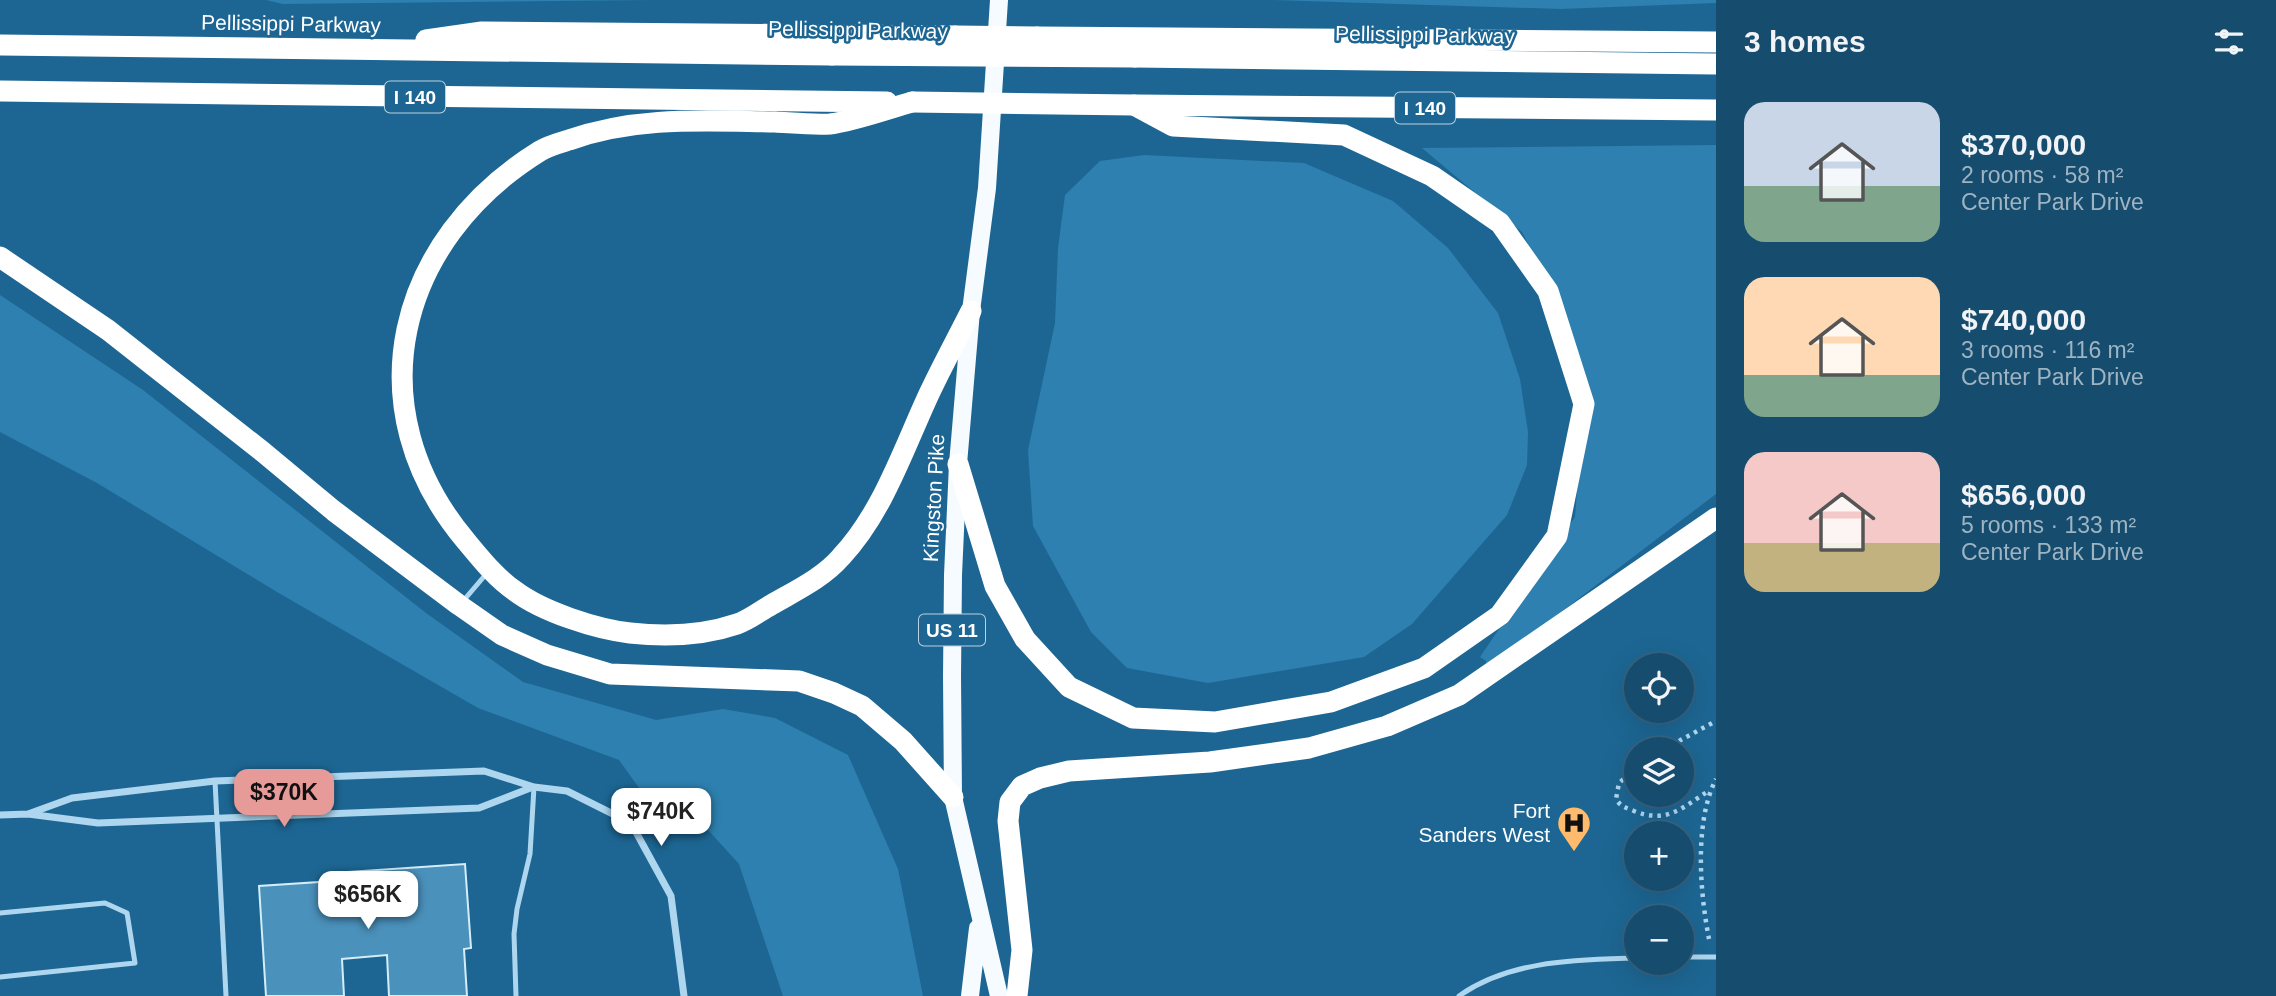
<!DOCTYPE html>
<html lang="en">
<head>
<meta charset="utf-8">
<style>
  :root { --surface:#164c6e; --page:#235676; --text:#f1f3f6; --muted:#9eb4c2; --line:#356381; --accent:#e69b98 }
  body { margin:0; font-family:Arial,sans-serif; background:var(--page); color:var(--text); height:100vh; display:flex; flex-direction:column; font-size:26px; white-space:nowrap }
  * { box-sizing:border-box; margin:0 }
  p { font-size:23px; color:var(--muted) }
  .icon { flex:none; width:38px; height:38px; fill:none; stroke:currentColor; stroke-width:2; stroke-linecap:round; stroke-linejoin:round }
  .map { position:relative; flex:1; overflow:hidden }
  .sheet { display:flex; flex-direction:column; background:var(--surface); width:560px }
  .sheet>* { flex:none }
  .fabs { position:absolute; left:1624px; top:653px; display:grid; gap:14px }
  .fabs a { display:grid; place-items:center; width:70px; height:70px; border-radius:50%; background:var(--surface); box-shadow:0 7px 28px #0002,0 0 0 2px var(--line); font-size:35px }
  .price { position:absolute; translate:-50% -60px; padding:0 16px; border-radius:14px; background:#fff; color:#222; font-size:23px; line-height:46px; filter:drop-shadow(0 2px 4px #0008) }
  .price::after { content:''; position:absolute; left:50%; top:42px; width:21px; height:16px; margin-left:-10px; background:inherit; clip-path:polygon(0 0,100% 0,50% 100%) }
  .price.selected { background:var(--accent); color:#111 }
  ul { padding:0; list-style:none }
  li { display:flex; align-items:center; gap:21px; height:175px; padding:0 28px }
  li span { display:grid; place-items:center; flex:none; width:196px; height:140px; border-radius:21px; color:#555 }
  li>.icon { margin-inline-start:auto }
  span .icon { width:84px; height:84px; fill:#fffc; stroke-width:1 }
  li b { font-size:30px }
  h2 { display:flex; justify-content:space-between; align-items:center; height:84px; padding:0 28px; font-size:30px }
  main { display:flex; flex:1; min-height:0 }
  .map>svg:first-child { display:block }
</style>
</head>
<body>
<main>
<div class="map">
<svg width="1716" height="996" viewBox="0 0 1716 996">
  <rect width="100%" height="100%" fill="#1d6693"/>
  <!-- green -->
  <path fill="#2d80af" d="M266,0H653L283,4Z
    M1272,0H1716V3L1561,9Z
    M1716,145V494L1486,669V661L1480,657L1575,517L1585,384L1567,323L1522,232L1422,148Z
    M1144,155L1304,163L1393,201L1448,248L1498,313L1520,379L1528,432L1527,465L1507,515L1412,624L1364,657L1208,683L1127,668L1091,632L1033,526L1028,450L1055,323L1058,248L1065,195L1100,161Z
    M0,295L143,390L426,613L523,682L656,720L723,709L775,718L848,755L898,869L923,996H783L739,864L709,831L652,806L619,760L478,708L277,592L97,483L0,432Z"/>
  <!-- building -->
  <path fill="#4a91bc" stroke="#d5edfa" stroke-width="2" d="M465,864L471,948L464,949L467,996H389L387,955L342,959L344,996H266L259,886L334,881V873Z"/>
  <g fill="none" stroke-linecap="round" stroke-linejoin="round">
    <!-- path -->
    <path stroke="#aed7ef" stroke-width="4.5" stroke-dasharray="3.5 5" stroke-linecap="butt" d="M1664,749L1716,721
      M1636,768L1619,783L1616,799C1620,806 1626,808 1634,811C1667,824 1682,808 1710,790
      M1709,939C1700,893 1694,822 1716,779"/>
    <!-- service -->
    <path stroke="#aed7ef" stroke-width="5" d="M464,600L487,573
      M215,781L226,996
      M0,913L105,903L127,913L135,963L0,977
      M1682,957H1716
      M516,996L514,934L517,909L530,854L534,787
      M1459,996C1510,960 1576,960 1636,958"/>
    <!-- minor -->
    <path stroke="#aed7ef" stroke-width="7" d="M28,814L72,798L215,781L484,771L534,787L567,791L631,823L671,896L684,996
      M0,815L28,814L98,823L479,808L533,787"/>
    <!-- primary -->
    <path stroke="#f6fbff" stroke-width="18" d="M999,0L987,188L971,311L958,464L953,575L952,676L953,797L999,996
      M970,996L978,928"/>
    <!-- motorway -->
    <path stroke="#fff" stroke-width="21" d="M1037,37L1716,42
      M426,40L482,32L955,36
      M0,45L832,55
      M1135,57L1716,64
      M0,91L887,102
      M912,102C887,109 854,121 830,124C812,125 793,123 775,122C704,121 637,116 569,140C559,143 548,146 540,151C396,240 354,408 466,541C481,559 496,578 515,591C543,612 596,629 630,633C667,637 702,636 737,624C749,620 760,611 771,605C795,591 823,578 841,557C883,512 903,450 929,394C942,366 957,339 971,311
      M1136,105L1716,110
      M0,257L108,330L263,452L334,511L459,605L502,635L547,655L610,674L799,681L834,693L862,706L903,741L953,797
      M958,464L995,586L1025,639L1069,687L1133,718L1215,722L1331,702L1424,668L1500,615L1557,536L1584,404L1548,291L1500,223L1432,176L1344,135L1173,126L1134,105
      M1017,996L1022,950L1008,821L1010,802L1022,786L1040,778L1069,771L1210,762L1309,748L1387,726L1459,695L1716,518"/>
    <!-- motorway-bridge -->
    <path stroke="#fff" stroke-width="21" d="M955,36L1037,37
      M832,55L1135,57
      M912,102L1134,105"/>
  </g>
  <!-- icons -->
  <defs>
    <g id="hospital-pin" transform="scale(1.75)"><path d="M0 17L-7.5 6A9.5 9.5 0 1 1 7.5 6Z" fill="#feba6d" stroke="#1d6693"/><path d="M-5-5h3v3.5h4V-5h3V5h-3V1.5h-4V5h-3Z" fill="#111"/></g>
  </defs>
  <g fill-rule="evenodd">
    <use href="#hospital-pin" x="1574" y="823"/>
  </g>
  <g text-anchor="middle" stroke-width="5" stroke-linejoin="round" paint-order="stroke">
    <!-- shield labels -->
    <g fill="#1d6693" stroke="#bbd1df" stroke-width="2">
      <rect x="385" y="81.5" width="60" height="31" rx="5"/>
      <rect x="1395" y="92.5" width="60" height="31" rx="5"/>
      <rect x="919" y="614.5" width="66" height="31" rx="5"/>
    </g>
    <g font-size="19" font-weight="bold" fill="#fff">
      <text x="415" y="104">I 140</text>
      <text x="1425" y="115">I 140</text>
      <text x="952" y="637">US 11</text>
    </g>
    <!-- street labels -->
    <g font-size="21" fill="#fff" stroke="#1d6693">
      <text transform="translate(291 24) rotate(1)" y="7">Pellissippi Parkway</text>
      <text transform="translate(858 30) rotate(1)" y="7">Pellissippi Parkway</text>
      <text transform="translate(1425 35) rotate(1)" y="7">Pellissippi Parkway</text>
      <text transform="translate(934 498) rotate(-87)" y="7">Kingston Pike</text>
    </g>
    <!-- poi labels -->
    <g font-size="21" fill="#fff" stroke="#1d6693" text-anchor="end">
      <text x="1550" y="818">Fort<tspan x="1550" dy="24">Sanders West</tspan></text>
    </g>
  </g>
</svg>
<div class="fabs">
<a><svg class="icon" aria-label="locate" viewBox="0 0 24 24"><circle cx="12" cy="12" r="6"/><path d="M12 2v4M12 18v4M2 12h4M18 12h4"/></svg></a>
<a><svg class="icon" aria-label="layers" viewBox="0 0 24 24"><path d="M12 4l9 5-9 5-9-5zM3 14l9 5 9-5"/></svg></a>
<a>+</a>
<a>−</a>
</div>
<b class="price selected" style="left:284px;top:829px">$370K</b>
<b class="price" style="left:661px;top:848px">$740K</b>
<b class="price" style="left:368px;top:931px">$656K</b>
</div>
<section class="sheet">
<h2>3 homes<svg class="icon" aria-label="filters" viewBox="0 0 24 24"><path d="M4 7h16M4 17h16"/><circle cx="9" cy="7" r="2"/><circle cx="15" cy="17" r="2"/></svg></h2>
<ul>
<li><span style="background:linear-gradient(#c9d6e8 60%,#7fa58c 0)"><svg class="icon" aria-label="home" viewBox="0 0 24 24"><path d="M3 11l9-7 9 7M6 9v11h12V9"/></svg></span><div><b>$370,000</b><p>2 rooms · 58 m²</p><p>Center Park Drive</p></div></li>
<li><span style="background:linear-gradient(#ffd9b3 70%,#7fa58c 0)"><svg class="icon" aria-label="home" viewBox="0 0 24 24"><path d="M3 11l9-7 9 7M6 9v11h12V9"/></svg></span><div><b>$740,000</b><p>3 rooms · 116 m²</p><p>Center Park Drive</p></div></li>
<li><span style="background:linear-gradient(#f6c9c9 65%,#c2b280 0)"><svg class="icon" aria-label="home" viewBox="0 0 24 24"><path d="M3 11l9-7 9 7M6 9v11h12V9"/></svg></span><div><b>$656,000</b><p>5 rooms · 133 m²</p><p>Center Park Drive</p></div></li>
</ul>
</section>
</main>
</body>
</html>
